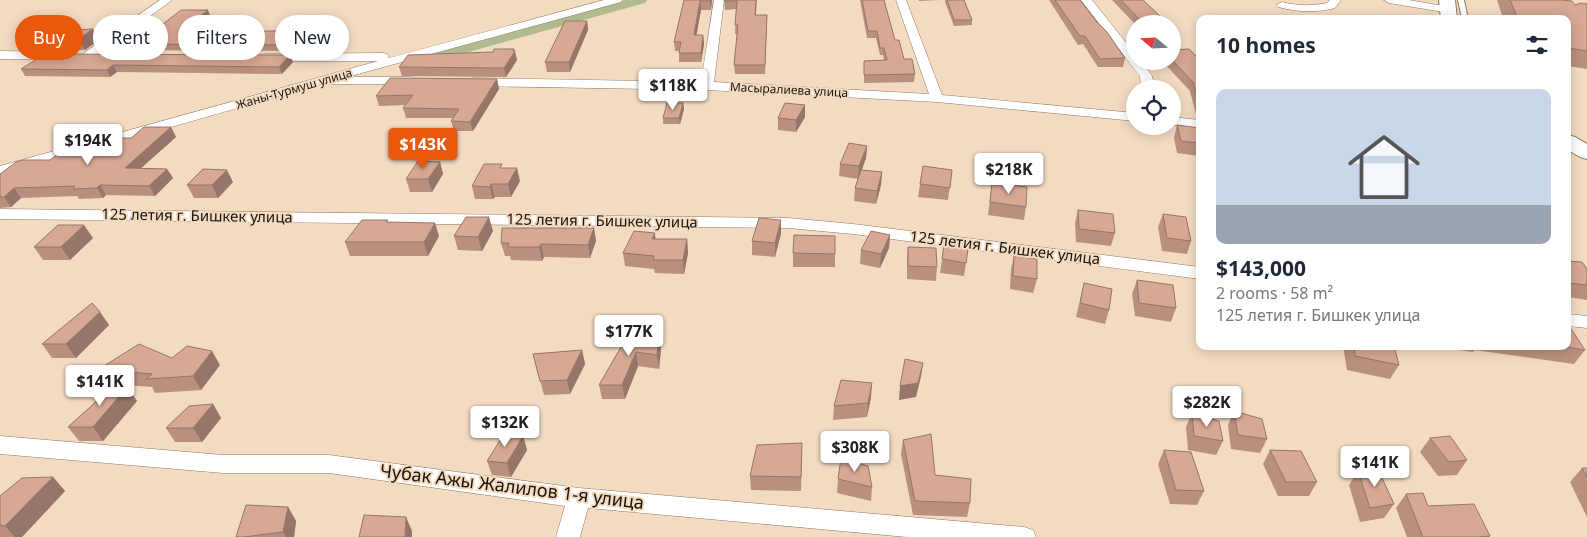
<!DOCTYPE html>
<html lang="en">
<head>
<meta charset="utf-8">
<style>
  :root { --surface:#fff; --page:#f2f2f3; --text:#1f2937; --muted:#747a83; --line:#e0e1e3; --accent:#ea580c }
  body { margin:0; font-family:"Noto Sans",sans-serif; background:var(--page); color:var(--text); height:100vh; display:flex; flex-direction:column; font-size:19px; white-space:nowrap }
  * { box-sizing:border-box; margin:0 }
  p { font-size:16px; color:var(--muted) }
  .icon { flex:none; width:28px; height:28px; fill:none; stroke:currentColor; stroke-width:2; stroke-linecap:round; stroke-linejoin:round }
  .map { position:relative; flex:1; overflow:hidden }
  .side { position:absolute; left:1196px; top:15px; width:375px; height:335px; display:flex; flex-direction:column; background:var(--surface); border-radius:10px; box-shadow:0 2px 12px #0003 }
  .side>* { flex:none }
  .top-card { position:absolute; left:15px; top:15px; width:475px; height:45px; display:flex; gap:10px }
  .needle { width:32px; rotate:289deg }
  .controls { position:absolute; left:1126px; top:15px; display:grid; gap:10px }
  .controls a { display:grid; place-items:center; width:55px; height:55px; border-radius:50%; background:var(--surface); box-shadow:0 2px 12px #0003; font-size:25px }
  .price { position:absolute; translate:-50% -42px; padding:0 11px; border-radius:5px; background:#fff; color:#222; font-size:16px; line-height:32px; filter:drop-shadow(0 1px 2px #0008) }
  .price::after { content:''; position:absolute; left:50%; top:30px; width:15px; height:11px; margin-left:-8px; background:inherit; clip-path:polygon(0 0,100% 0,50% 100%) }
  .price.on { background:var(--accent); color:#fff }
  ul { padding:0; list-style:none }
  li { display:grid; align-content:center; gap:10px; height:265px; padding:0 20px }
  li+li { border-top:1px solid var(--line) }
  li span { display:grid; place-items:center; height:155px; border-radius:10px; color:#555 }
  li>.icon { margin-inline-start:auto }
  span .icon { width:90px; height:90px; fill:#fffc; stroke-width:1 }
  li b { font-size:21px }
  h2 { display:flex; justify-content:space-between; align-items:center; height:60px; padding:0 20px; font-size:21px }
  .tag { padding:0 18px; border-radius:22px; background:var(--surface); box-shadow:0 2px 12px #0003; font-size:18px; line-height:45px }
  .tag.on { background:var(--accent); color:#fff }
  .map>svg:first-child { display:block }
</style>
</head>
<body>
<div class="map">
<svg width="1587" height="537" viewBox="0 0 1587 537">
  <rect width="100%" height="100%" fill="#f3dbc2"/>
  <g fill="none" stroke-linecap="round" stroke-linejoin="round">
    <!-- canal -->
    <path fill="#afbb8f" fill-rule="evenodd" d="M625,0H647L645,3L425,64H415L412,61L415,58Z"/>
    <!-- lane casing -->
    <g stroke="#8d7861" stroke-width="2">
      <path id="lane" d="M1458,0H1464L1468,19H1462Z"/>
    </g>
    <!-- street casing -->
    <g stroke="#8d7861" stroke-width="1">
      <path id="street" d="M160,0H172L92,59H84L82,56L84,53Z
        M604,0H622L621,2L347,77H412L418,81L417,84H321L0,176V166L378,61H269L263,57L265,54L383,53L387,54L389,58Z
        M714,0H724L714,82L929,94L896,0H906L942,95L1135,113V121L937,102L707,90L473,86L467,82L473,78L701,82Z
        M1081,0H1092L1135,54V61H1141L1152,76L1155,89H1141L1140,76Z
        M1330,0H1341L1335,8C1316,13 1297,12 1278,7L1276,5L1282,2C1297,6 1312,6 1327,3Z
        M1384,0H1409L1449,7L1455,10L1449,13L1389,3Z
        M0,51L65,52L71,56L65,60L0,59Z
        M1172,117L1200,120V128L1172,125Z
        M0,209L788,218L853,224L1200,267V279L853,234L788,228L0,219Z
        M1568,314L1587,316V328L1568,326Z
        M0,436L223,455H329L579,488L1024,527L1033,530L1036,537H907L588,508L580,537H556L565,506L329,473H223L0,454Z"/>
    </g>
    <!-- secondary casing -->
    <g stroke="#8d7861" stroke-width="2">
      <path id="secondary" d="M1439,0H1455L1457,19H1441Z
        M1568,135L1575,137L1587,144V159L1580,157L1568,150Z"/>
    </g>
    <!-- lane -->
    <use href="#lane" fill="#fff" fill-rule="evenodd"/>
    <!-- street -->
    <use href="#street" fill="#fff" fill-rule="evenodd"/>
    <!-- secondary -->
    <use href="#secondary" fill="#fff" fill-rule="evenodd"/>
  </g>
  <!-- wall -->
  <path fill="#b9907f" d="M684,0H712L711,10H701L696,35H703L704,44L701,62H679V51H675L674,42Z
    M724,0H757L756,15H767L765,74H735L734,65L737,34H735L736,9L725,10Z
    M860,0H884L895,40L904,59L915,74L914,82L864,83V61L884,60L883,55H880L876,38H867Z
    M919,0H941L919,1Z
    M945,0H964L972,20V25L954,26L945,2Z
    M1049,0H1080L1125,58L1123,67H1098L1083,44L1078,45Z
    M1112,0H1143L1163,19L1162,24H1135Z
    M1497,0H1561L1575,5L1587,4V69L1568,66V19H1502L1503,18Z
    M210,15L190,32L318,36L304,51L108,50L105,44L150,34Z
    M587,21L588,30L570,72H547L545,62Z
    M93,29L99,40L85,50H67L61,39Z
    M1172,50L1200,60V119L1197,118L1190,91L1162,61H1172Z
    M514,51H515L517,60L506,77L402,76L399,67Z
    M290,55L293,62L282,74L117,72L110,77L25,76L21,69Z
    M497,79L499,89L473,131H454L451,121L453,118H406L403,108L406,105L379,106L376,96Z
    M683,103L684,109L680,124H663V118Z
    M805,117L796,132L778,130V118Z
    M1177,125L1200,128V156L1177,153L1174,138Z
    M171,127L176,137L141,168L167,169L173,178L155,196L106,195L103,198L79,199L77,196L21,198L11,207L0,208V174L50,160L90,152L131,138Z
    M867,146L866,158L862,170L882,172L881,185L876,204L854,201L855,188L858,179L839,176L840,164Z
    M440,162L443,174L432,192H410L406,179Z
    M503,168L520,181L511,197H495L493,199H475L472,186Z
    M952,170L948,200L918,197L920,184Z
    M233,182L218,198H194L187,185Z
    M992,182L1026,207L1024,220L988,215Z
    M1078,210L1115,233L1111,246L1076,242L1075,223Z
    M1163,214L1191,241L1187,254L1162,251L1158,227Z
    M389,222L439,236L428,256H350L345,242Z
    M594,228L596,241L590,258L544,257L542,261L511,260L510,256H505L501,243Z
    M493,231L482,251L458,250L454,236Z
    M781,233L775,257L752,255V241Z
    M890,235L889,248L880,268L860,264L861,250Z
    M93,238L70,260H43L34,247Z
    M656,239H687L688,253L684,274L655,273L654,269L625,266L623,253Z
    M945,239L966,263L964,276L940,273Z
    M908,247L937,267L936,281L907,279V260Z
    M793,253L835,254V267H793Z
    M1014,256L1037,279L1033,293L1010,289L1011,269Z
    M1568,261L1587,269V300L1568,297Z
    M1137,280L1176,308L1171,322L1135,316L1132,294Z
    M1084,283L1109,310L1105,324L1076,317Z
    M100,312L109,325L76,358H52L42,344Z
    M1343,346H1394L1399,365L1390,379L1347,370Z
    M1439,346H1568L1585,350L1574,364L1475,350L1473,352L1439,347Z
    M621,347L661,349L659,369L638,366L625,399H602L599,385Z
    M582,350L585,364L570,394L544,395L533,354Z
    M172,358L220,365L201,390L155,393L152,387L125,385L137,401L103,441H79L68,427L115,384L109,383L99,369Z
    M871,397L867,417L833,420L834,406Z
    M213,404L221,418L202,442H175L166,428Z
    M1234,411L1267,439L1260,453L1231,449L1228,425Z
    M1192,413L1223,441L1216,455L1188,450L1186,427Z
    M523,436L527,450L511,477L492,475L487,461Z
    M1430,438L1467,460L1457,475L1438,476L1420,452Z
    M903,440L935,475L970,503L967,517L913,515L901,454Z
    M1164,450L1204,491L1197,505L1170,504L1158,464Z
    M1270,450L1317,482L1309,496H1278L1263,464Z
    M802,457L801,491L751,490L750,476Z
    M1582,468H1587V517L1570,482Z
    M1358,471L1394,504L1384,518L1360,522L1349,485Z
    M53,477L65,491L22,537H0V496Z
    M838,479L872,487L871,501L837,493Z
    M1406,494L1428,506L1490,536L1489,537H1407L1396,508Z
    M288,507L296,521L294,537H236Z"/>
  <!-- shaded-wall -->
  <path fill="#967668" d="M710,0H712L711,10L710,1Z
    M700,1L701,10L695,44L694,35Z
    M208,10L210,15L183,38L180,33Z
    M587,21L588,30L570,72L569,62Z
    M93,29L99,40L85,50L79,39Z
    M316,30L318,36L304,51L302,45Z
    M703,35L704,44L701,62V53Z
    M514,49L517,60L506,77L504,68Z
    M290,55L293,62L282,74L279,67Z
    M113,65L117,72L110,77L107,70Z
    M497,79L499,89L473,131L470,122Z
    M683,103L684,109L680,124L679,118Z
    M805,105V117L796,132V120Z
    M171,127L176,137L130,178L125,168Z
    M867,146L866,158L858,179L859,166Z
    M440,162L443,174L432,192L428,179Z
    M517,168L520,181L511,197L508,184Z
    M167,169L173,178L155,196L149,186Z
    M227,170L233,182L218,198L212,185Z
    M882,172L881,185L876,204L877,191Z
    M491,184L495,197L493,199L490,187Z
    M100,185L106,195L103,198L97,188Z
    M14,188L21,198L11,207L4,197Z
    M489,217L493,231L482,251L478,237Z
    M781,220V233L775,257V243Z
    M435,223L439,236L428,256L424,242Z
    M84,225L93,238L70,260L61,247Z
    M594,228L596,241L590,258L588,245Z
    M655,233L656,246L652,239Z
    M890,235L889,248L880,268L881,254Z
    M687,239L688,253L684,274L683,260Z
    M541,244L544,257L542,261L539,247Z
    M100,312L109,325L76,358L66,344Z
    M659,335L661,349L659,369L657,355Z
    M582,350L585,364L570,394L567,380Z
    M212,351L220,365L201,390L193,376Z
    M636,352L638,366L625,399L622,385Z
    M923,363L921,377L916,397L899,400L900,386Z
    M872,383L871,397L867,417L868,403Z
    M127,387L137,401L103,441L93,427Z
    M213,404L221,418L202,442L193,428Z
    M523,436L527,450L511,477L507,463Z
    M53,477L65,491L22,537H15L5,526Z
    M288,507L296,521L294,537H286L283,532Z
    M406,517L412,531V537H405Z"/>
  <!-- building -->
  <path fill="#d7a894" stroke="#967668" d="M684,0H710V1H700L694,35H703L701,53H679L681,42H674Z
    M724,0H756L755,15H767L765,65H734L738,25H735L737,1H724Z
    M862,0H884L895,40H899L904,59H912L915,74L864,75V61L887,60L884,48H880L877,31H868Z
    M947,0H964L972,20H954Z
    M1055,0H1080L1096,21L1107,32L1125,58L1100,59L1085,36H1080Z
    M1121,0H1143L1163,19L1140,20Z
    M1510,0H1561L1572,1L1575,5L1581,3L1587,4V51L1568,48V19H1518Z
    M181,10H208L180,33L316,30L302,45L105,44L118,35L150,34Z
    M565,21H587L569,62H545Z
    M93,29L79,39H61L75,30Z
    M494,49H514L513,51H515L504,68L399,67L408,55L493,52Z
    M1189,49L1200,60V106L1193,82L1172,60V50Z
    M45,54L290,55L279,67L113,65L107,70L21,69Z
    M390,78L497,79L470,122L451,121L459,109L403,108L413,95L376,96Z
    M667,103H683L679,118H663Z
    M785,103L805,105L796,120L778,118Z
    M1177,125L1200,128V143L1181,141Z
    M144,127H171L125,168L167,169L149,186L100,185L97,188L73,189L75,186L14,188L4,197H0V174L16,162L23,160H50L62,151L90,152L107,138H131Z
    M849,143L867,146L859,166L840,164Z
    M418,161L440,162L428,179H406Z
    M484,164H502L500,168H517L508,184H491L490,187L472,186Z
    M923,166L952,170L950,188L920,184Z
    M203,169L227,170L212,185H187Z
    M861,170L882,172L877,191L855,188Z
    M992,182L1027,187L1026,207L990,202Z
    M1078,210L1113,214L1115,233L1079,229Z
    M1163,214L1186,217L1191,241L1167,238Z
    M466,217H489L478,237L454,236Z
    M759,218L781,220L775,243L752,241Z
    M362,220H388L386,222L435,223L424,242H345Z
    M58,225H84L61,247H34Z
    M502,228H594L588,245L541,244L539,247H508L509,243H501Z
    M634,231L655,233L652,239H687L683,260H653L654,256L623,253Z
    M871,231L890,235L881,254L861,250Z
    M794,235L835,236V254L793,253Z
    M945,239L969,242L966,263L942,259Z
    M908,247L936,248L937,267L908,266Z
    M1014,256L1037,259V279L1013,276Z
    M1568,261L1582,262L1587,269V285L1568,283Z
    M1137,280L1173,285L1176,308L1139,303Z
    M1084,283L1112,289L1109,310L1080,303Z
    M92,303L100,312L66,344H42Z
    M1568,326H1569L1585,350L1559,346H1568Z
    M659,335L657,355L636,352L622,385H599L621,347V336Z
    M139,344L172,358L187,346L212,351L193,376L146,379L152,374L99,369Z
    M1354,346H1394L1399,365L1355,356Z
    M582,350L567,380L540,381L533,354Z
    M905,359L923,363L918,383L900,386Z
    M120,380L127,387L93,427H68Z
    M841,380L872,383L868,403L834,406Z
    M213,404L193,428H166L189,406Z
    M1234,411L1262,419L1267,439L1238,435Z
    M1192,413L1219,421L1223,441L1194,436Z
    M506,431L523,436L507,463L487,461Z
    M931,434L935,475L971,479L970,503L915,501L903,440Z
    M1450,436L1467,460L1449,462L1430,438Z
    M802,443L801,477L750,476L757,445Z
    M1164,450L1191,452L1204,491L1176,490Z
    M1270,450L1301,451L1317,482H1286Z
    M841,458L868,466L872,487L838,479Z
    M1377,467L1394,504L1370,508L1358,471Z
    M1582,468H1587V477Z
    M53,477L5,526L0,525V496L22,478Z
    M1423,493L1428,506L1474,504L1490,536L1479,537H1423L1406,494Z
    M246,505L288,507L283,532L244,537H236Z
    M364,515L406,517L405,537H359Z"/>
  <g text-anchor="middle" stroke-width="4" stroke-linejoin="round" paint-order="stroke">
    <!-- far-street labels -->
    <g font-size="12" fill="#1b130a" stroke="#f3dbc2">
      <text transform="translate(294 89) rotate(-16)" y="4">Жаны-Турмуш улица</text>
      <text transform="translate(789 90) rotate(3)" y="4">Масыралиева улица</text>
    </g>
    <!-- street labels -->
    <g font-size="15" fill="#1b130a" stroke="#f3dbc2">
      <text transform="translate(197 216) rotate(1)" y="5">125 летия г. Бишкек улица</text>
      <text transform="translate(602 221) rotate(1)" y="5">125 летия г. Бишкек улица</text>
      <text transform="translate(1005 248) rotate(7)" y="5">125 летия г. Бишкек улица</text>
    </g>
    <!-- near-street labels -->
    <g font-size="18" fill="#1b130a" stroke="#f3dbc2">
      <text transform="translate(512 487) rotate(7)" y="6">Чубак Ажы Жалилов 1-я улица</text>
    </g>
  </g>
</svg>
<div class="controls">
<a><svg class="needle" viewBox="-14 -14 28 28"><path d="M0-13l5 13h-10z" fill="#e53935"/><path d="M0 13l5-13h-10z" fill="#747a83"/></svg></a>
<a><svg class="icon" aria-label="locate" viewBox="0 0 24 24"><circle cx="12" cy="12" r="6"/><path d="M12 2v4M12 18v4M2 12h4M18 12h4"/></svg></a>
</div>
<b class="price" style="left:673px;top:111px">$118K</b>
<b class="price" style="left:88px;top:166px">$194K</b>
<b class="price on" style="left:423px;top:170px">$143K</b>
<b class="price" style="left:1009px;top:195px">$218K</b>
<b class="price" style="left:629px;top:357px">$177K</b>
<b class="price" style="left:100px;top:407px">$141K</b>
<b class="price" style="left:1207px;top:428px">$282K</b>
<b class="price" style="left:505px;top:448px">$132K</b>
<b class="price" style="left:855px;top:473px">$308K</b>
<b class="price" style="left:1375px;top:488px">$141K</b>
<div class="top-card">
<a class="tag on">Buy</a>
<a class="tag">Rent</a>
<a class="tag">Filters</a>
<a class="tag">New</a>
</div>
<section class="side">
<h2>10 homes<svg class="icon" aria-label="filters" viewBox="0 0 24 24"><path d="M4 7h16M4 17h16"/><circle cx="9" cy="7" r="2"/><circle cx="15" cy="17" r="2"/></svg></h2>
<ul>
<li><span style="background:linear-gradient(#c9d6e8 75%,#9aa5b1 0)"><svg class="icon" aria-label="home" viewBox="0 0 24 24"><path d="M3 11l9-7 9 7M6 9v11h12V9"/></svg></span><div><b>$143,000</b><p>2 rooms · 58 m²</p><p>125 летия г. Бишкек улица</p></div></li>
</ul>
</section>
</div>
</body>
</html>
